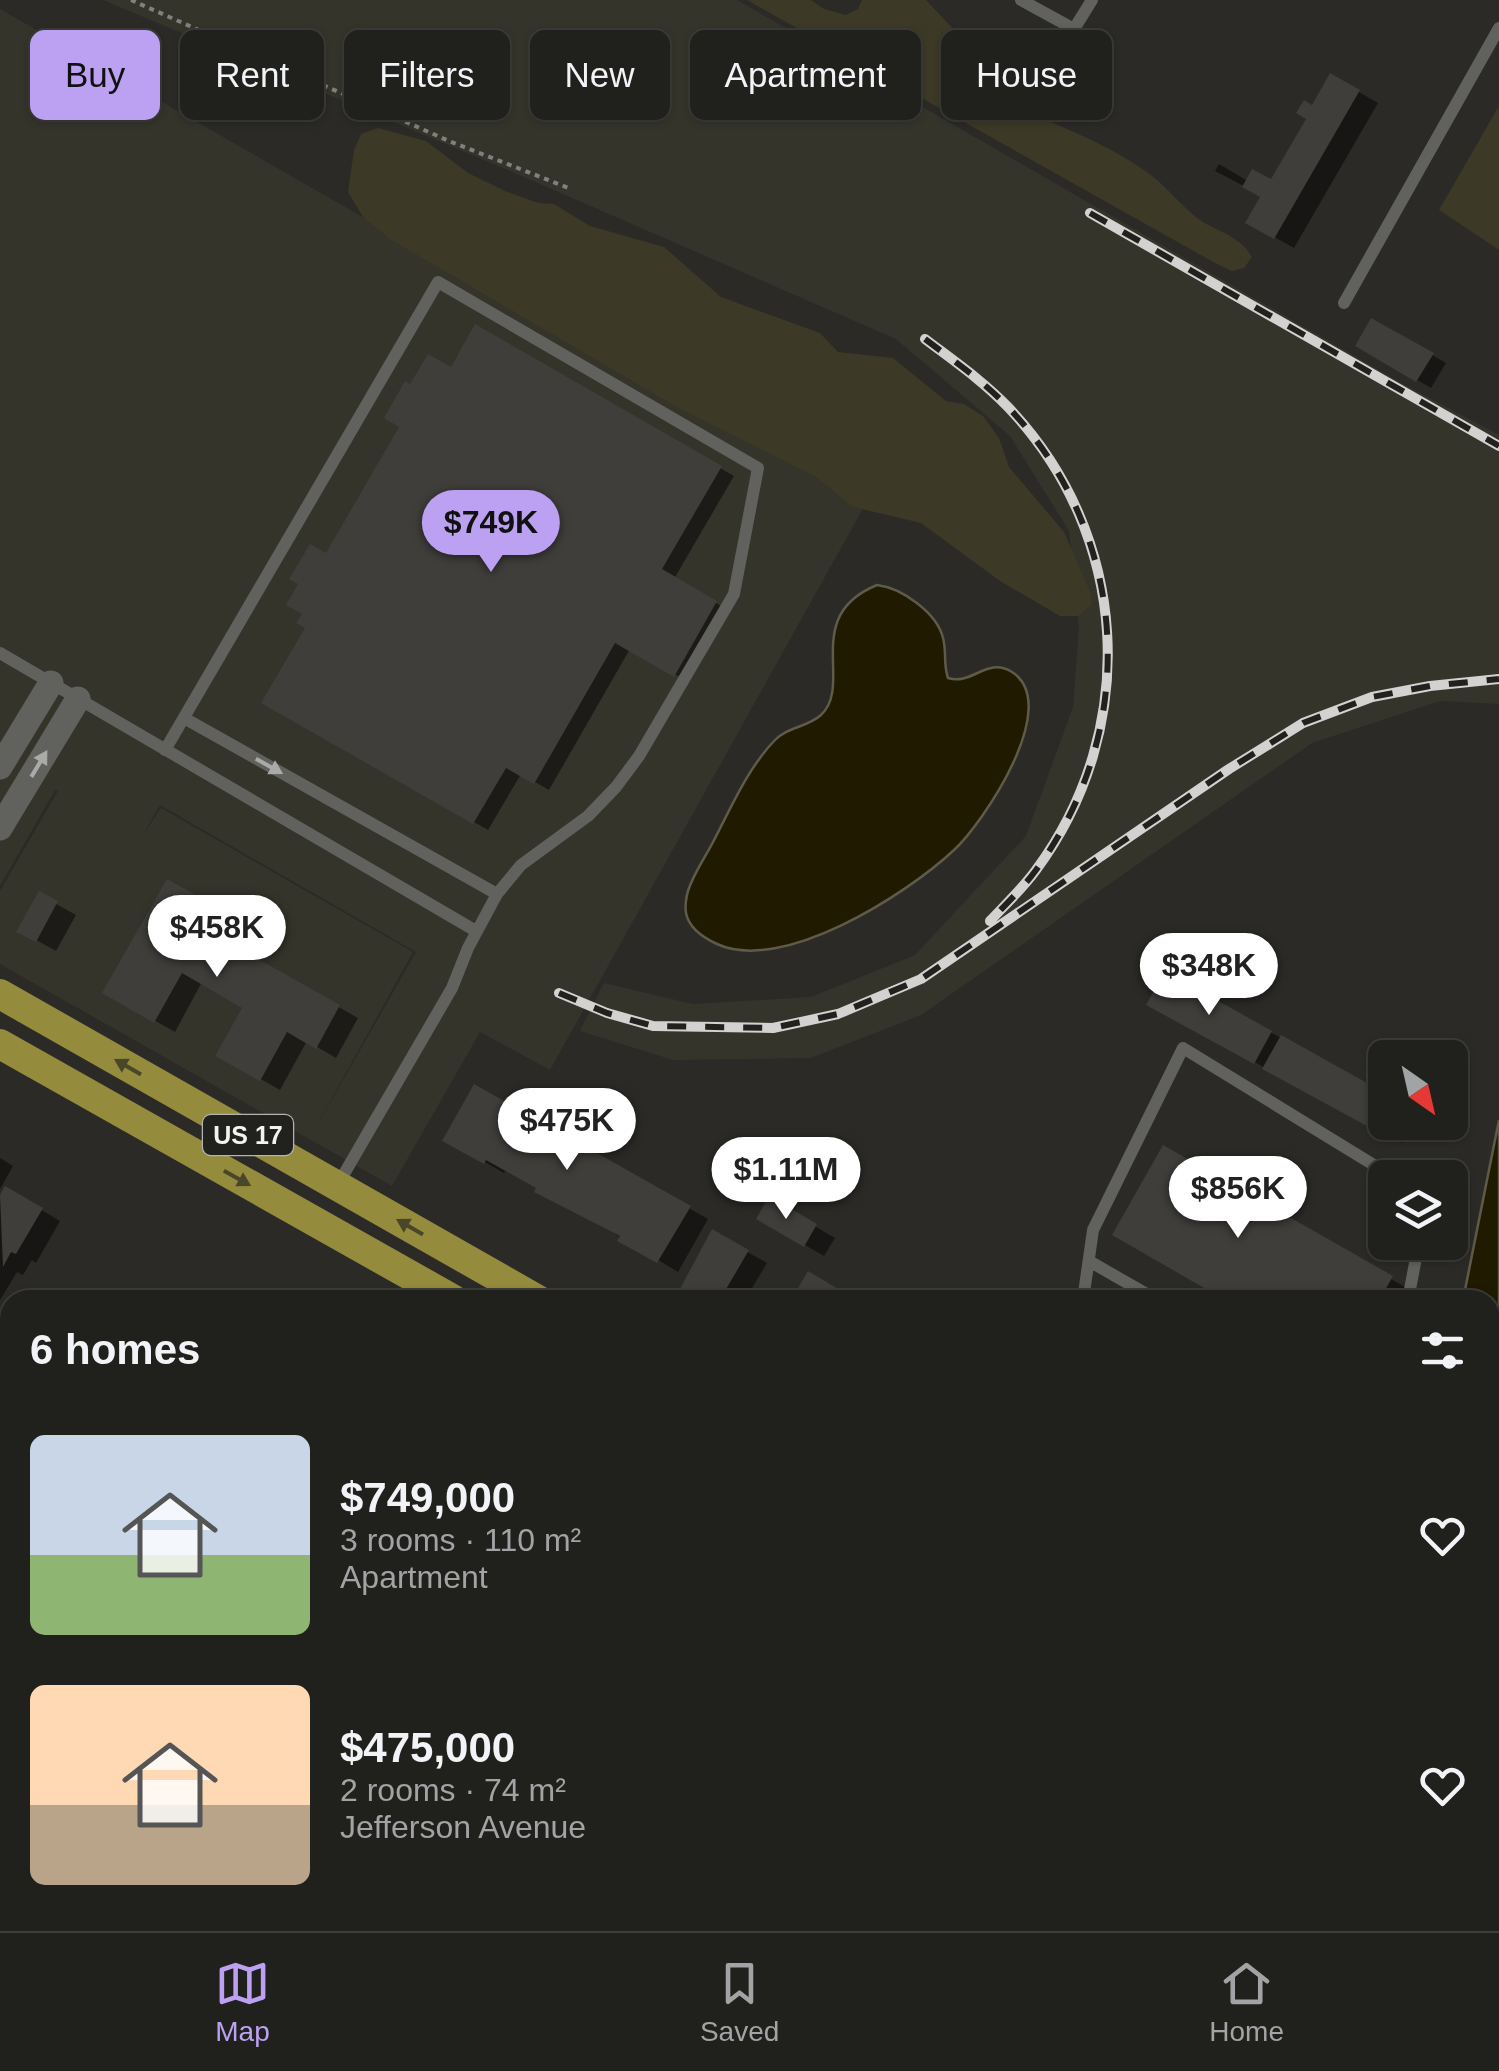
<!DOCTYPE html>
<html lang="en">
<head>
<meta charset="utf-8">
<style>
  :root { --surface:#20201d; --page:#2d2d2a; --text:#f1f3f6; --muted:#a2a3a4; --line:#3d3e3b; --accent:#bca0f2 }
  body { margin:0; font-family:Helvetica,sans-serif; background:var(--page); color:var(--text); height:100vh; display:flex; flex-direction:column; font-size:38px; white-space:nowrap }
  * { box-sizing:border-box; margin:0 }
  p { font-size:32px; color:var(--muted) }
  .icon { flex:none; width:55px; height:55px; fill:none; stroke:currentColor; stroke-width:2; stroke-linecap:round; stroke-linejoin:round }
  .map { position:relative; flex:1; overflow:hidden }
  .details { position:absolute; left:0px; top:1290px; width:1500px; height:642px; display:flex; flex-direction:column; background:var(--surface); border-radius:30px 30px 0 0; box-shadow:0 2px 8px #0004,0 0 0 2px var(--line) }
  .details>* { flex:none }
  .banner { position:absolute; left:30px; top:30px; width:1440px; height:90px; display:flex; gap:20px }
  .needle { width:65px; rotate:146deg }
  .controls { position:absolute; left:1368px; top:1040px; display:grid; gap:20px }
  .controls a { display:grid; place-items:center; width:100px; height:100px; border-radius:15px; background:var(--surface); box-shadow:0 2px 8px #0004,0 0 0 2px var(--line); font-size:50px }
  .price { position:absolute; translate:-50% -85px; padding:0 22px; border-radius:35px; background:#fff; color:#222; font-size:32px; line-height:65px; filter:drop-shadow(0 2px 5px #0008) }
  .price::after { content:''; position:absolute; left:50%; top:60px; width:30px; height:22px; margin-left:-15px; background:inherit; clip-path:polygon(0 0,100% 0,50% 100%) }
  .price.current { background:var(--accent); color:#111 }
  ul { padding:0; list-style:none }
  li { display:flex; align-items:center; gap:30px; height:250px; padding:0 30px }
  li span { display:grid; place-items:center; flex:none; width:280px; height:200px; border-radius:15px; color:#555 }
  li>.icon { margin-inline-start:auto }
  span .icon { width:120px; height:120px; fill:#fffc; stroke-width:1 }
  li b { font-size:42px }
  h2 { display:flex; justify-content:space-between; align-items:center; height:120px; padding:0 30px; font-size:42px }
  .pill { padding:0 35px; border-radius:15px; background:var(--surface); box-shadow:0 2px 8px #0004,0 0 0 2px var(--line); font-size:35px; line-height:90px }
  .pill.current { background:var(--accent); color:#111 }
  .tabs { display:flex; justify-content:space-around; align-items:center; height:140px; border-top:2px solid var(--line); background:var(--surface); font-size:28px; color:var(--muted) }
  .tabs a { display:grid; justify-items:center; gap:5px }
  .tabs .current { color:var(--accent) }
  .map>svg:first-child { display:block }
</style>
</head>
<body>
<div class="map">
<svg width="1499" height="1931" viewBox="0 0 1499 1931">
  <rect width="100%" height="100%" fill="#2b2a27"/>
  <!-- built -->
  <path fill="#35342b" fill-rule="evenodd" d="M103,0H737L1403,384L1499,435V704L1440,701L1312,743L921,1015L811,1058L673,1060L580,1031L604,983L693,1004L811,997L915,955L1026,836L1073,707L1079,627L1069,531L1010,436L896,339L517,174Z
    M0,9L865,505L550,1070L480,1032L392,1186L0,964V891L58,791L55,790L0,886ZM160,805L416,952L311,1136L413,952L161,808L141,838Z
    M657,1923L1125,1922V1923L1123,1931H652Z"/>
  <!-- green -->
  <path fill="#3c3926" d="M747,0H811L824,9L846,15L858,9L862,0H926L976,53L983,83L995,98C1049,123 1109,142 1156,179C1170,191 1182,206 1196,217C1215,232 1239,234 1252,257L1244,268L1232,271L1215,263Z
    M1499,106V250L1439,210Z
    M378,128L426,141L468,173L505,191L538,203L554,204L590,226L664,247L721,297L820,333L838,352L893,358L946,401L964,404L983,416L999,438L1009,467L1064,532L1091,594V605L1078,616H1060L1000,581L921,523L853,507L816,477L675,406L390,239L363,217L348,192L354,150L361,134Z
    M1490,1718L1499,1720V1803L1490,1798Z"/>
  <!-- water -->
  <path fill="#1f1a00" stroke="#5f5b48" stroke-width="2.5" d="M877,585C902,588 937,613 943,638C947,653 943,664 948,678C972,686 987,656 1012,672C1063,705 983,823 954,850C906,895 782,974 717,944C704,938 689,929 686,913C685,907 686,897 688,891C693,875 704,859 712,844C731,808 747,769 775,740C787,727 808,727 821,715C854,684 801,616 877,585Z
    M1499,1120V1338L1490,1383V1300H1463Z"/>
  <!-- shadow -->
  <path fill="#0007" d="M1331,76L1378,103L1294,248L1248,222L1263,196L1215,171L1219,164L1246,180L1272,183Z
    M1372,321L1446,363L1431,388L1358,345Z
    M476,328L734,476L674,579L730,611L689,682L630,649L549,790L521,774L488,830L265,702L308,627L327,556L402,426L411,388L452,371Z
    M168,882L259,934L254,943L260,947L258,951L229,934L224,942L358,1018L336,1058L307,1041L280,1090L218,1055L246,1007L202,982L175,1032L106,993Z
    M40,895L76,915L56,951L20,931Z
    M1166,974L1385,1096V1122H1413L1402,1143L1149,1004Z
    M475,1087L708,1219L678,1272L540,1188L507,1169L504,1173L446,1140Z
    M1164,1149L1405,1287L1398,1300H1230Z
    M0,1158L13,1166L0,1189Z
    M6,1189L60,1221L36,1263L32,1260L23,1275L17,1272L0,1300V1201Z
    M770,1200L835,1238L824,1256L759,1218Z
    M713,1233L767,1263L745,1300H676Z
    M2,1515L10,1520L3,1530L0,1528Z
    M1495,1564L1499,1565V1578L1493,1574Z
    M0,1741L10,1748L3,1760L0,1758Z
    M9,1885L10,1886V1901L2,1896Z
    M154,1922H198L203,1926L200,1931H156Z
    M247,1922H258L263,1926L257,1931Z
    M289,1922H317L319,1924L315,1931H284Z
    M463,1922H491V1924L472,1931Z
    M511,1922H539L543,1930L515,1931Z"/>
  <!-- building -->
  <path fill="#3f3e3b" d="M1330,73L1360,90L1274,239L1245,223L1260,197L1242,187L1252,169L1271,179L1306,119L1296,113L1304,100L1312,105Z
    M1371,318L1434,353L1416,382L1355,346Z
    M475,324L722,466L662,569L717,601L674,677L615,643L534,784L506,768L473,824L261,703L305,628L296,623L302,614L286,605L298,584L289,579L310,544L326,553L399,427L384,418L405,381L410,384L428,354L451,367Z
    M167,879L242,921L236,930L243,934L238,942L209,925L206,930L340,1005L316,1049L287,1032L260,1081L215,1056L242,1008L182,973L154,1023L102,993Z
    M39,891L58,901L36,942L16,932Z
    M1165,971L1272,1031L1254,1064L1146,1005Z
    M1281,1035L1385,1093V1122H1395L1387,1137L1262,1069Z
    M474,1084L691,1206L657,1263L617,1241L620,1236L534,1192L536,1188L486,1160L484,1164L442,1141Z
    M1163,1145L1393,1276L1384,1292L1390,1295L1387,1300H1225L1112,1235Z
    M5,1186L43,1208L16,1254L11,1252L3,1267L0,1195Z
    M769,1196L817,1224L804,1247L756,1219Z
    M712,1229L749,1250L725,1291L729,1293L726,1300H674Z
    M808,1271L850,1296L848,1300H791Z
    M0,1596L10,1602V1628L0,1622Z
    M1492,1600L1499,1602V1657L1490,1656Z
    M1490,1670L1499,1672V1703L1490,1701Z
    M151,1922H193L188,1931L175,1928L173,1931H152L148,1929Z
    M286,1922H308L304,1931H282Z
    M508,1922H534L535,1925L524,1931H512Z
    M1410,1922H1442L1440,1931H1409Z"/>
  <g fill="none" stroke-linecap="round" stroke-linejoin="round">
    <!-- path -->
    <path stroke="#81807e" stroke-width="4" stroke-dasharray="5 5" stroke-linecap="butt" d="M131,0L449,141L571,189"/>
    <!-- lane -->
    <path stroke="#61615e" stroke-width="12" d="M1021,0L1074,29L1092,0
      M1344,303L1499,28
      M0,653L476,931
      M184,718L497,894
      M165,750L438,282L758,468L734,594L639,756L616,787L588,816L521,865L497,894L468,948L452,988L337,1186
      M1089,1261L1157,1300
      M1083,1300L1093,1230L1183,1048L1395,1178
      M1408,1300L1419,1242"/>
    <!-- street -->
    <path stroke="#61615e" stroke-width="25" d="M0,767L51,683
      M0,828L78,699
      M497,1300L507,1282
      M0,1688L10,1693
      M395,1922L401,1931
      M82,1931L87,1922
      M1151,1931L1153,1922"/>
    <!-- primary -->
    <path stroke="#958b3d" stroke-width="30" d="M0,994L538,1300
      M0,1044L454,1300
      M1490,1839L1499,1844
      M1490,1896L1499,1901"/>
    <!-- rail casing -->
    <g stroke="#d3d2d0" stroke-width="10">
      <path id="rail" d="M1090,213L1499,446
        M925,339C954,361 983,381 1008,407C1130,535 1141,728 1036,870C1023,888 1005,905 990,921
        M559,993L607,1013L653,1026L773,1028L838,1014L921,979L1229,769L1303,723L1372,697L1430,686L1499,679"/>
    </g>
    <!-- rail -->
    <use href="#rail" stroke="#21211e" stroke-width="6" stroke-dasharray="19" stroke-linecap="butt"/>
  </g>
  <!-- one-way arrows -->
  <defs><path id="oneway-solid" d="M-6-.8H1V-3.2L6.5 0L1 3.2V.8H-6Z" transform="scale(2.5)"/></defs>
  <g fill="#aaaaa8">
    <use href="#oneway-solid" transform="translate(39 764) rotate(-59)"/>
    <use href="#oneway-solid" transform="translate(269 766) rotate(29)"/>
  </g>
  <g fill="#4a4629">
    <use href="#oneway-solid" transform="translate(128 1067) rotate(-150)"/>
    <use href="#oneway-solid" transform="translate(237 1178) rotate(29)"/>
    <use href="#oneway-solid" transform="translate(410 1227) rotate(-150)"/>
  </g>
  <g text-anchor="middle" stroke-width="9" stroke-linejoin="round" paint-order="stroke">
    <!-- shield labels -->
    <rect fill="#21211e" stroke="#b4b4b2" stroke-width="2.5" x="203" y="1115" width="90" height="40" rx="8"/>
    <g font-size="25" font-weight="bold" fill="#f3f3f1">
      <text x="248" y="1144">US 17</text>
    </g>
  </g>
</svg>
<div class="controls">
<a><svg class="needle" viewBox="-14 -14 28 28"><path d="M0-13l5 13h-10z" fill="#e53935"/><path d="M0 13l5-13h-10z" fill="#a2a3a4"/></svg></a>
<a><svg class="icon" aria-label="layers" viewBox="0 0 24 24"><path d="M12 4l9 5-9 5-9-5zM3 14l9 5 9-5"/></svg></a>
</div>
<b class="price current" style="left:491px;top:575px">$749K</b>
<b class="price" style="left:217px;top:980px">$458K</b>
<b class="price" style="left:1209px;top:1018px">$348K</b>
<b class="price" style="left:567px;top:1173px">$475K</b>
<b class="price" style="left:786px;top:1222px">$1.11M</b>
<b class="price" style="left:1238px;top:1241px">$856K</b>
<div class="banner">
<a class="pill current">Buy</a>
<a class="pill">Rent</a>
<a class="pill">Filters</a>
<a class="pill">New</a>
<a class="pill">Apartment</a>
<a class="pill">House</a>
</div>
<section class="details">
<h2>6 homes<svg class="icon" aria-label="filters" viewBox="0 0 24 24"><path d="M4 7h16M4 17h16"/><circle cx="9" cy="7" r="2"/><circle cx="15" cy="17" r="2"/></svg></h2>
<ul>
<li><span style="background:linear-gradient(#c9d6e8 60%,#8fb573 0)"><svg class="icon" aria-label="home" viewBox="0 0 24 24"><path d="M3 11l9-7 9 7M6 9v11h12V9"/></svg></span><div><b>$749,000</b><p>3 rooms · 110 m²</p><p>Apartment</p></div><svg class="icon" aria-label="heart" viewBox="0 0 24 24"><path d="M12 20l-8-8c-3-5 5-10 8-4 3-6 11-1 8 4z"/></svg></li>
<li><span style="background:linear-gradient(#ffd9b3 60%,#b9a48a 0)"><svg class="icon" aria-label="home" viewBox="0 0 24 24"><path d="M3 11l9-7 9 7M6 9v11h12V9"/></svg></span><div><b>$475,000</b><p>2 rooms · 74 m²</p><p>Jefferson Avenue</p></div><svg class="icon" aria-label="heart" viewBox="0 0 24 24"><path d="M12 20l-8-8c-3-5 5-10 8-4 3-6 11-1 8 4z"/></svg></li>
</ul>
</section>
</div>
<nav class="tabs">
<a class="current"><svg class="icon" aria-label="map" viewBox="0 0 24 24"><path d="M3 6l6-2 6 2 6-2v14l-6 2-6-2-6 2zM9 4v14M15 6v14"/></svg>Map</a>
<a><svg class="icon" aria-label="saved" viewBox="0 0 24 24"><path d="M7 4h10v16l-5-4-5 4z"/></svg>Saved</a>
<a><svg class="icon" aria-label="home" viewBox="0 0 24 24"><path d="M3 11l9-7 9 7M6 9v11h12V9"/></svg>Home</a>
</nav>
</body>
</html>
